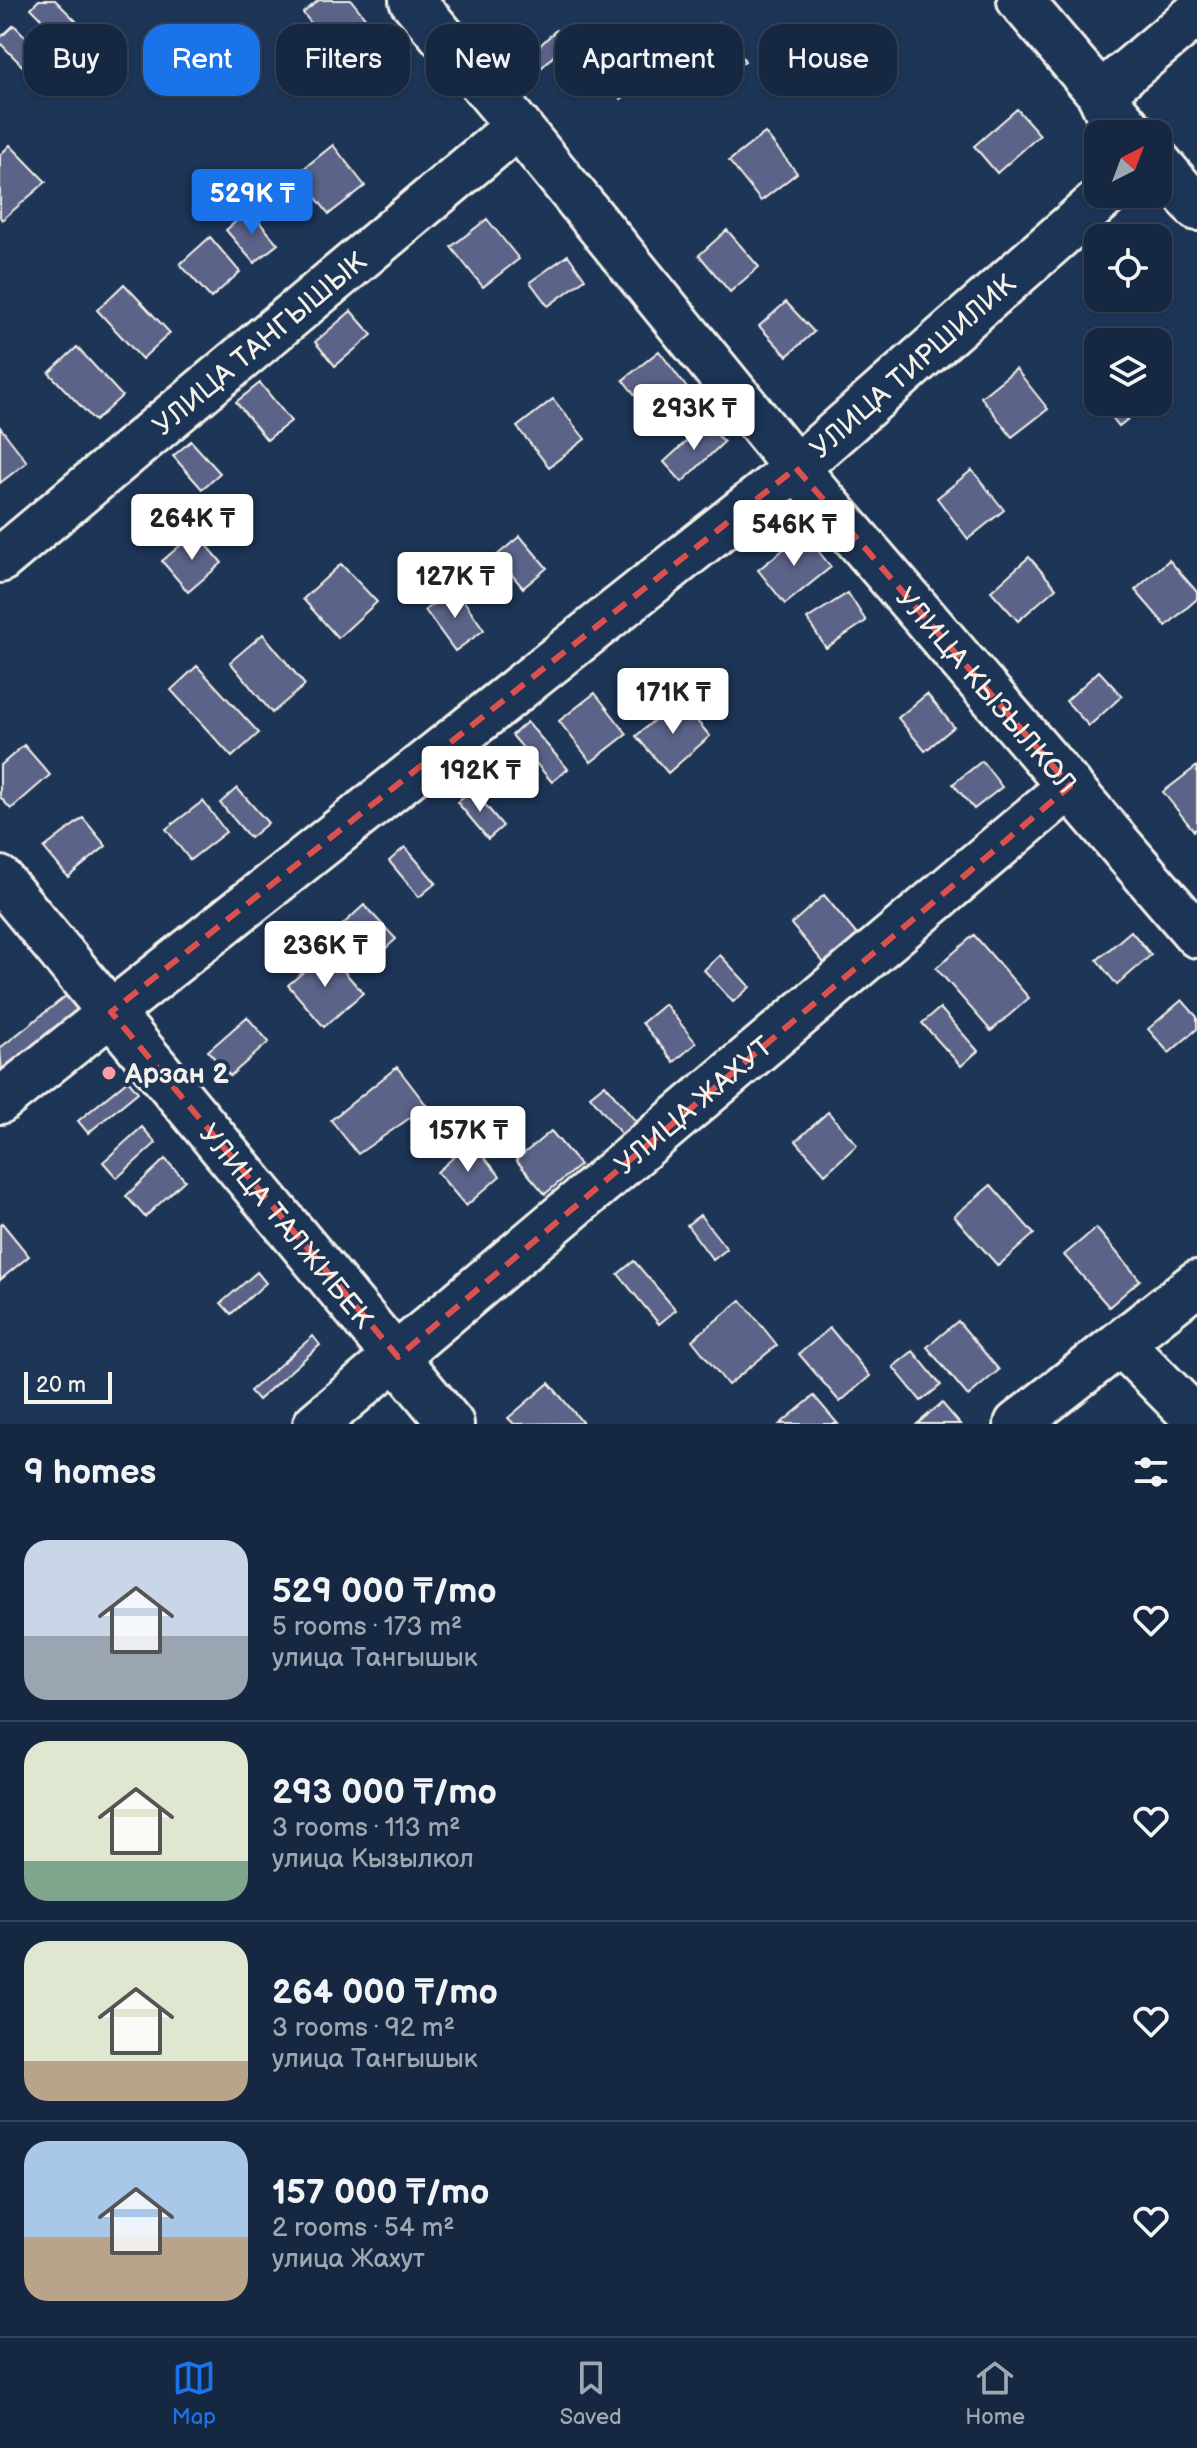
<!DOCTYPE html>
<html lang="en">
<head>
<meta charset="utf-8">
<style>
  :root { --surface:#162841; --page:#23344c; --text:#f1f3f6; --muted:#9ea6b1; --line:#35445a; --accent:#1a73e8 }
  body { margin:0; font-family:"Balsamiq Sans",sans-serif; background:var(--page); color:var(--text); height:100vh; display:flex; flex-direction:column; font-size:30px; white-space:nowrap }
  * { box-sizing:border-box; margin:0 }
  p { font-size:26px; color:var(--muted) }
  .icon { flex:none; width:44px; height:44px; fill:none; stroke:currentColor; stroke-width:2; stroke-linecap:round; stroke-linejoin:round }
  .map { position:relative; height:1424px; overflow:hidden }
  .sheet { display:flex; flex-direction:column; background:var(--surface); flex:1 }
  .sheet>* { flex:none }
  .guide { position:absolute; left:24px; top:24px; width:1150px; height:72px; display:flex; gap:16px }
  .needle { width:52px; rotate:42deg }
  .tools { position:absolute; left:1084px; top:120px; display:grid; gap:16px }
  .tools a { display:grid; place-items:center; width:88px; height:88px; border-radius:16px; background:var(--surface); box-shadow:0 2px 6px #0004,0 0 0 2px var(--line); font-size:40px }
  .scale { position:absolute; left:24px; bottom:20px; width:88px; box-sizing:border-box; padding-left:8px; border:4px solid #f4f1e8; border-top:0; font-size:22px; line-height:28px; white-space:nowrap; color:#f4f1e8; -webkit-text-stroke:6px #1d3557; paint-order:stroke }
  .price { position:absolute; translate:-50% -68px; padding:0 18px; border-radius:8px; background:#fff; color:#222; font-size:26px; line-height:52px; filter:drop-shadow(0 2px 4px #0008) }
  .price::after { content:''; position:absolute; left:50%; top:48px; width:24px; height:18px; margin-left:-12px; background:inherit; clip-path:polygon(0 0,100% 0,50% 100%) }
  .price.active { background:var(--accent); color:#fff }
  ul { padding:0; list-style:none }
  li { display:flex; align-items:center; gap:24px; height:200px; padding:0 24px }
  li+li { border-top:2px solid var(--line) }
  li span { display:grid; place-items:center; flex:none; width:224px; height:160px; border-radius:24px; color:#555 }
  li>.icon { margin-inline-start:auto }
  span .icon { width:96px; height:96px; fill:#fffc; stroke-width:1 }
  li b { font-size:34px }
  h2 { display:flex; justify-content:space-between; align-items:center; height:96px; padding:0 24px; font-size:34px }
  .tag { padding:0 28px; border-radius:24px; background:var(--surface); box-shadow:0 2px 6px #0004,0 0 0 2px var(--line); font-size:28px; line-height:72px }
  .tag.active { background:var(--accent); color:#fff }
  .tabs { display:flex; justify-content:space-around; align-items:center; height:112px; border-top:2px solid var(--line); background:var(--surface); font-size:22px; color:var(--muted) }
  .tabs a { display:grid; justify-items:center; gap:4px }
  .tabs .active { color:var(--accent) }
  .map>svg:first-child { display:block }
</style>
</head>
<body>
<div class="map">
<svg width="1197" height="1424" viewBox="0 0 1197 1424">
  <rect width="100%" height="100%" fill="#1d3557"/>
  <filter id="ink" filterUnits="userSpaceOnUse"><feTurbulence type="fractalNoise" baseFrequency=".0125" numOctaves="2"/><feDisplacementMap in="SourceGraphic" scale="16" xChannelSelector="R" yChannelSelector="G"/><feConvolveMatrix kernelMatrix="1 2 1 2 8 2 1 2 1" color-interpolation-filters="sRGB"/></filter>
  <g filter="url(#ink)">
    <!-- building -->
    <path fill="#5c6389" stroke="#f4f1e8" stroke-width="2" d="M39,0H55L90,35L73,51L31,8Z
      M319,0H351L371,25L335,53L303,13Z
      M719,22L745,61L707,87L680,48Z
      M14,25L56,68L40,84L0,43V38Z
      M865,28L897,64L862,94L831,58Z
      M556,30L568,42L539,70L527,58Z
      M625,31L657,71L621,99L589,58Z
      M1017,109L1040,135L997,173L974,146Z
      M765,133L797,173L761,201L729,161Z
      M10,145L46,182L2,220L0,217V155Z
      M333,145L365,186L329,214L297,174Z
      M249,210L278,244L254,263L226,230Z
      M487,219L519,259L483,287L451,247Z
      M727,230L759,267L730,292L699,255Z
      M210,237L240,272L211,298L180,264Z
      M568,255L585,279L548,306L530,282Z
      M124,284L170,333L142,359L97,310Z
      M786,302L814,332L787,356L759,326Z
      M351,311L372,335L335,366L315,342Z
      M77,347L122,396L95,421L49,373Z
      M659,351L690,392L655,420L623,380Z
      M1016,369L1048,409L1012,437L981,397Z
      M1098,378V400L1087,386Z
      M260,383L291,421L267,440L236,402Z
      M553,399L585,439L549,467L517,427Z
      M1100,402H1150L1119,426Z
      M706,423L724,442L682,482L664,462Z
      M0,427L27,462L0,483Z
      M191,441L220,473L202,489L173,456Z
      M972,470L1004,510L968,539L937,498Z
      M196,532L222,563L188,592L162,561Z
      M804,533L831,567L785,604L758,570Z
      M520,536L547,568L523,588L496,556Z
      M1029,557L1056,588L1018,621L991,591Z
      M1169,560L1197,592V599L1166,626L1135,590Z
      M341,564L377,602L338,638L303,599Z
      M455,588L484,630L455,651L425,610Z
      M848,593L866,621L826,648L807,619Z
      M263,634L305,685L272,713L230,662Z
      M197,666L259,733L232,757L171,690Z
      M1099,671L1122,696L1089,726L1066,701Z
      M595,693L627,734L591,762L559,721Z
      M927,694L954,727L925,751L898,718Z
      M678,699L710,736L668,773L636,736Z
      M527,722L568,769L552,782L512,735Z
      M24,745L50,775L11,809L0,797V766Z
      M982,761L1002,787L974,809L953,784Z
      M1197,766V828L1194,831L1163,792Z
      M237,788L268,823L250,838L220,803Z
      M472,789L503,826L488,839L457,802Z
      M203,801L226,832L190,860L166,829Z
      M83,818L106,846L68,877L44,848Z
      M405,847L436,883L419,897L389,861Z
      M824,895L857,935L824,963L791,924Z
      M364,905L396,939L372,961L340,927Z
      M1131,931L1151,955L1117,985L1097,960Z
      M974,935L1029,998L991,1031L936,968Z
      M327,952L363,993L324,1027L288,985Z
      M720,955L750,987L733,1002L704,970Z
      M71,992L84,1010L2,1074L0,1048Z
      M1182,1000L1197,1017V1029L1169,1053L1148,1029Z
      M665,1004L696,1043L674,1062L642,1023Z
      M940,1008L978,1051L961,1066L922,1023Z
      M247,1017L269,1042L230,1076L208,1051Z
      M397,1067L427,1106L358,1154L331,1120Z
      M128,1080L138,1092L88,1133L78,1121Z
      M605,1084L637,1123L622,1135L590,1096Z
      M828,1112L857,1145L825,1174L796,1141Z
      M142,1127L156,1143L117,1178L103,1162Z
      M551,1131L580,1165L545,1194L516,1160Z
      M471,1142L500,1176L466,1206L437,1172Z
      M165,1159L185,1180L145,1217L126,1196Z
      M991,1185L1034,1234L998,1266L954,1216Z
      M700,1215L727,1249L713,1260L687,1225Z
      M2,1223L29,1256L0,1280V1225Z
      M1096,1228L1140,1280L1109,1307L1064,1255Z
      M634,1261L676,1310L659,1324L618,1274Z
      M257,1272L266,1283L231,1314L221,1303Z
      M741,1300L777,1345L728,1385L692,1340Z
      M958,1321L999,1370L968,1396L927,1347Z
      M830,1328L870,1376L840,1402L799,1354Z
      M313,1336L320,1345L258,1400L250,1391Z
      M913,1351L941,1385L921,1401L893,1367Z
      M549,1383L583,1423L514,1424L508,1418Z
      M814,1396L838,1424H780Z
      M942,1403L960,1424H917Z"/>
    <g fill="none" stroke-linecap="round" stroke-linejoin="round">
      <!-- minor casing -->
      <g stroke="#f4f1e8" stroke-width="50">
        <g id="minor">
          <path id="s1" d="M412,0L518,126L796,468L1197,935"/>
          <path d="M1020,0L1134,134"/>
          <path d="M1113,123L1100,95L1197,13"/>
          <path d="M1158,162L1197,208"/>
          <path id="s2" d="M0,560L518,126"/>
          <path id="s3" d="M0,879L451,1424"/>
          <path id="s4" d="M0,1101L796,468L1107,194"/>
          <path d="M1121,1343L1197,1420"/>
          <path id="s5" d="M316,1424L1070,786"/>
          <path d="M1017,1424L1197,1283"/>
        </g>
      </g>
      <!-- minor -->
      <use href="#minor" stroke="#1d3557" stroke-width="44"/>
    </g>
  </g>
  <!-- marked area -->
  <path fill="none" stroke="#dc504e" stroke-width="6" stroke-dasharray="16 10" stroke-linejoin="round" d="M796,468L1070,786L398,1357L111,1012Z"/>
  <!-- markers -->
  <circle fill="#ff9aa2" stroke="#1d3557" stroke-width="3" cx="109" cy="1073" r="8"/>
  <g text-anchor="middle" stroke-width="8" stroke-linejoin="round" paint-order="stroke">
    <!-- street labels -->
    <g font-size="28" fill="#f4f1e8" stroke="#1d3557">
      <text dy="10" stroke="none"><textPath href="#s2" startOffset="338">УЛИЦА ТАНГЫШЫК</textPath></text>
      <text dy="10" stroke="none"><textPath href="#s4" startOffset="1172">УЛИЦА ТИРШИЛИК</textPath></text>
      <text dy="10" stroke="none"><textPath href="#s1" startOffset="898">УЛИЦА КЫЗЫЛКОЛ</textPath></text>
      <text dy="10" stroke="none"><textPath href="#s5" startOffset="494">УЛИЦА ЖАХУТ</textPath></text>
      <text dy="10" stroke="none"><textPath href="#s3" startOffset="450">УЛИЦА ТАЛЖИБЕК</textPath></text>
    </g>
    <!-- poi labels -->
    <g font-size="28" font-weight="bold" fill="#f4f1e8" stroke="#1d3557" text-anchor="start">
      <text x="125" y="1083">Арзан 2</text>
    </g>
  </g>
</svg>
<div class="tools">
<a><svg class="needle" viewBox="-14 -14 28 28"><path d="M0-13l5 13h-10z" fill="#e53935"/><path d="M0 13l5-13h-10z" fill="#9ea6b1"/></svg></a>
<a><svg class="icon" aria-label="locate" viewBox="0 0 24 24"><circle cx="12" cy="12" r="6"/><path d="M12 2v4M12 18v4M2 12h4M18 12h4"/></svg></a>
<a><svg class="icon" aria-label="layers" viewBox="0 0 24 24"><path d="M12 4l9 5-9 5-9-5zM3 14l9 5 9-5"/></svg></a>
</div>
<div class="scale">20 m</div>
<b class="price active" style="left:252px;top:237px">529K ₸</b>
<b class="price" style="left:694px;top:452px">293K ₸</b>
<b class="price" style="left:192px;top:562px">264K ₸</b>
<b class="price" style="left:794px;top:568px">546K ₸</b>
<b class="price" style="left:455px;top:620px">127K ₸</b>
<b class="price" style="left:673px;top:736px">171K ₸</b>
<b class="price" style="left:480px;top:814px">192K ₸</b>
<b class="price" style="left:325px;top:989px">236K ₸</b>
<b class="price" style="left:468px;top:1174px">157K ₸</b>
<div class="guide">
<a class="tag">Buy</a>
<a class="tag active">Rent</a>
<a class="tag">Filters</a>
<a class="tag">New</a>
<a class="tag">Apartment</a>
<a class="tag">House</a>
</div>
</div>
<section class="sheet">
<h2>9 homes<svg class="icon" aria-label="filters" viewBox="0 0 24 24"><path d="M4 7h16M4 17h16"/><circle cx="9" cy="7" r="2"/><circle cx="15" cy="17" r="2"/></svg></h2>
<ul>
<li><span style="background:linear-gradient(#c9d6e8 60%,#9aa5b1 0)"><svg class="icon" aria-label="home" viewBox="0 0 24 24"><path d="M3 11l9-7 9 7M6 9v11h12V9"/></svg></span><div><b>529 000 ₸/mo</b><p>5 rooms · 173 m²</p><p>улица Тангышык</p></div><svg class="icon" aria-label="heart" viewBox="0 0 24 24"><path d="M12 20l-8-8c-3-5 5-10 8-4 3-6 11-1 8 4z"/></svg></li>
<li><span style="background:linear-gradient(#dfe7d0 75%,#7fa58c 0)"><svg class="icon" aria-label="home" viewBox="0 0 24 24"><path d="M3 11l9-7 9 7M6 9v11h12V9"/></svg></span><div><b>293 000 ₸/mo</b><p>3 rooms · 113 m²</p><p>улица Кызылкол</p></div><svg class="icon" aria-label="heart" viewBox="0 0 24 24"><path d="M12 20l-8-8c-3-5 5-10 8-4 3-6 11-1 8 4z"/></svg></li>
<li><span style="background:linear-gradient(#dfe7d0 75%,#b9a48a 0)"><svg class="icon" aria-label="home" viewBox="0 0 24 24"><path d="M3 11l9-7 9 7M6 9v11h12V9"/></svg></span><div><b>264 000 ₸/mo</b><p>3 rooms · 92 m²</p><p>улица Тангышык</p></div><svg class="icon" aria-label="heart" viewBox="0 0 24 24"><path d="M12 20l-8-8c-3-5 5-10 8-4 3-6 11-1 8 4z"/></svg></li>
<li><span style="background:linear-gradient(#a9c7e8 60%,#b9a48a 0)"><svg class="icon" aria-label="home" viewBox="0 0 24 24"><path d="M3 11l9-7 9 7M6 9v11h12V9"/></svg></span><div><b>157 000 ₸/mo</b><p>2 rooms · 54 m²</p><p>улица Жахут</p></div><svg class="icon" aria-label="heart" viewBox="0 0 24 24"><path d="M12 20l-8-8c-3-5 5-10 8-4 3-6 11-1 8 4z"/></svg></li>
</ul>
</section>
<nav class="tabs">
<a class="active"><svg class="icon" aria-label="map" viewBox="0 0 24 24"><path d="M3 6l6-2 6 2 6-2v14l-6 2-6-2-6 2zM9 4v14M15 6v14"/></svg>Map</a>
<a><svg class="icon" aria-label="saved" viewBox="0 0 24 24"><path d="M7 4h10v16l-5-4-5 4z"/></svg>Saved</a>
<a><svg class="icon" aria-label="home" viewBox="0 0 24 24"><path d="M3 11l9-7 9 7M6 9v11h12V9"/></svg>Home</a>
</nav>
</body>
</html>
